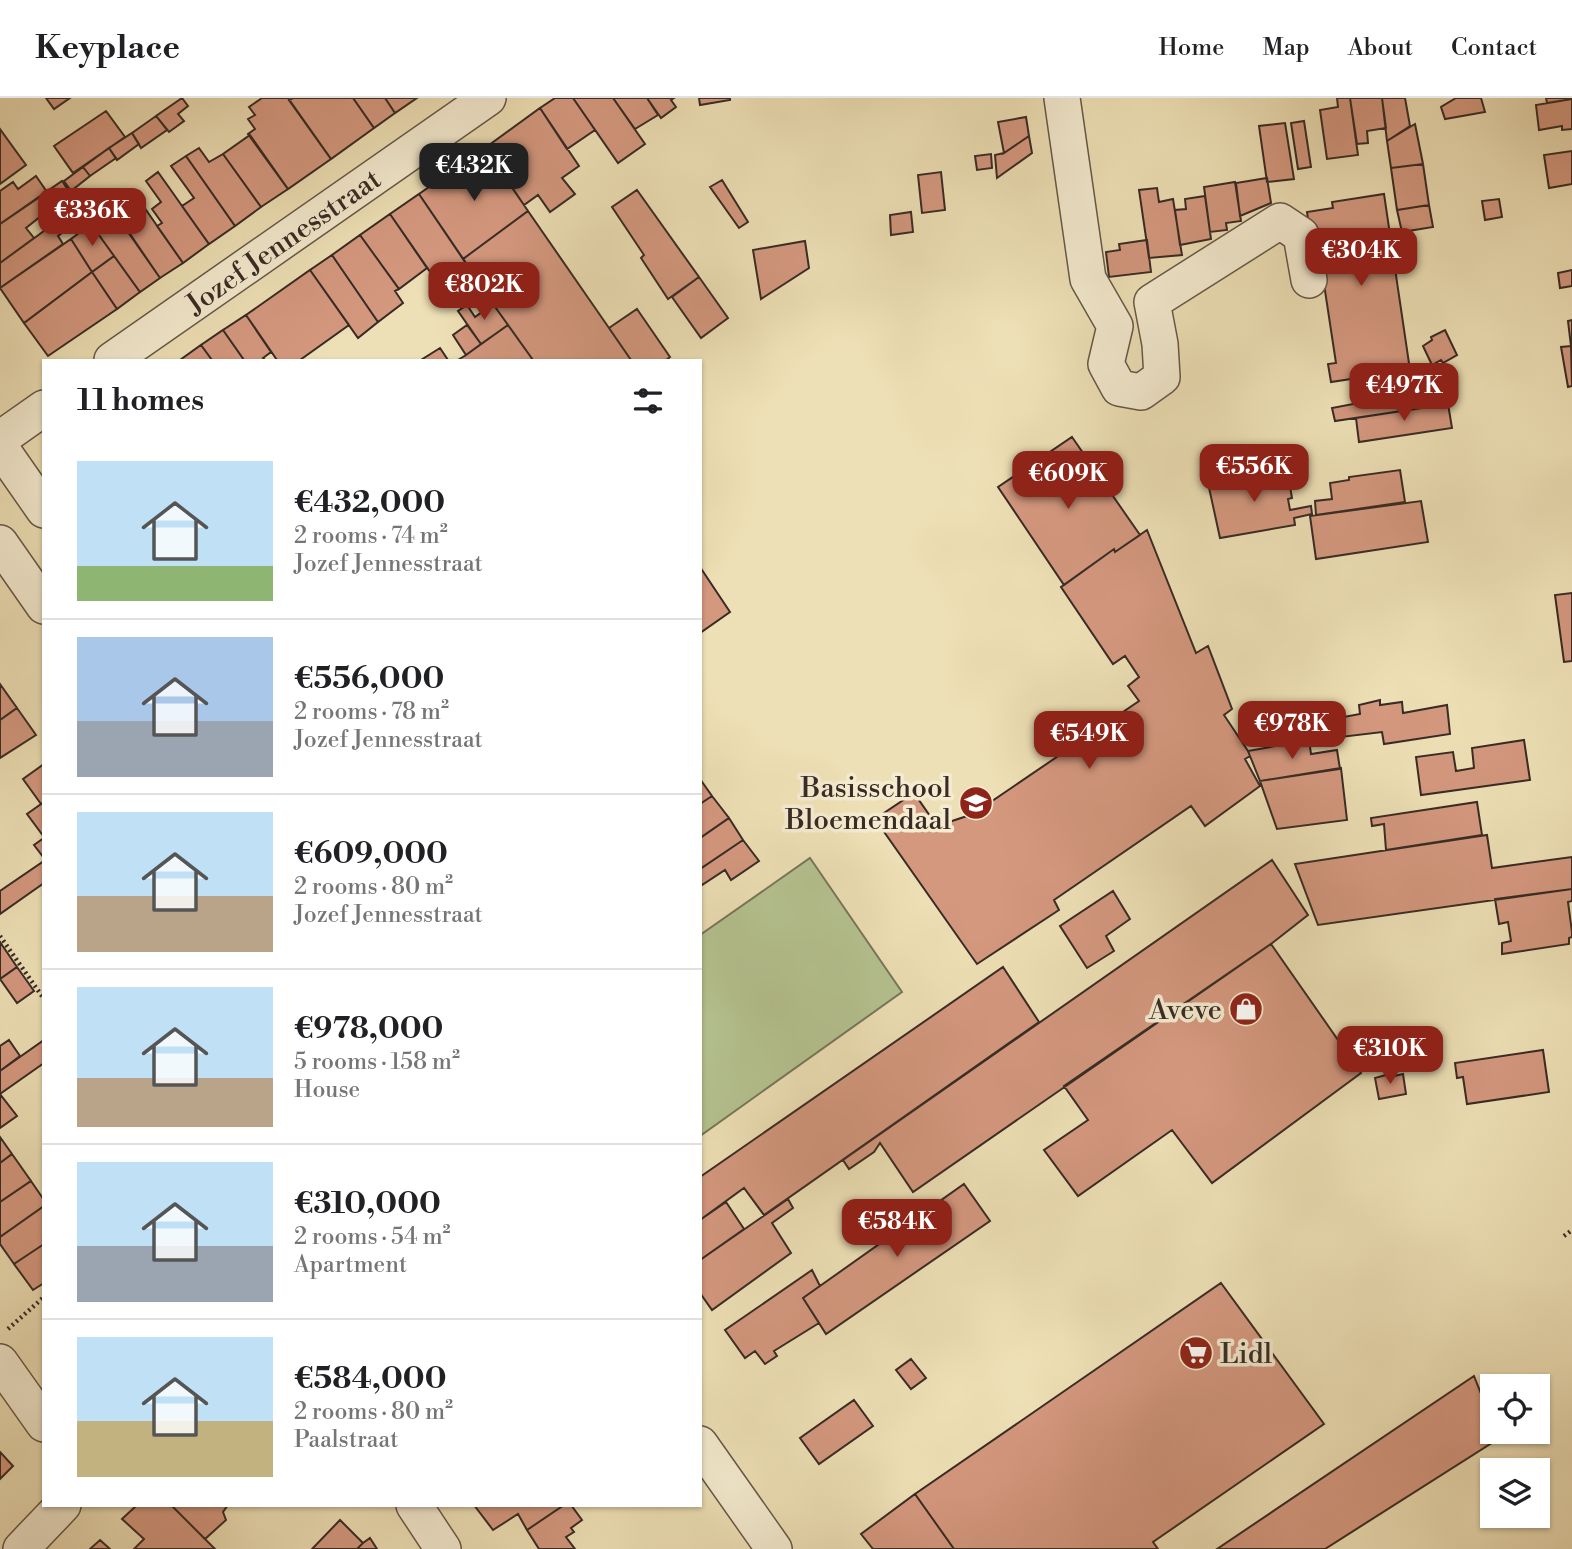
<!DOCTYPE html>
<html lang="en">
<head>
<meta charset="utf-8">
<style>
  :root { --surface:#fff; --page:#f2f2f2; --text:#202124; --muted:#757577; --line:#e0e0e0; --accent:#8f2418 }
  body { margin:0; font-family:"Libre Bodoni",serif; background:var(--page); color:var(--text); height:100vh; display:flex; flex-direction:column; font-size:26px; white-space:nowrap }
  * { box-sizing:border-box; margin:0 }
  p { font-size:23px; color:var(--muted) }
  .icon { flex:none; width:38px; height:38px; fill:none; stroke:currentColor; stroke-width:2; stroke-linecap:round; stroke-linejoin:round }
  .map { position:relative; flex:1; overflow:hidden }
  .drawer { position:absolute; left:42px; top:261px; width:660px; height:1148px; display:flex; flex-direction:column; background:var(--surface); border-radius:0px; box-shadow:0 2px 5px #0004 }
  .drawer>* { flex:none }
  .tools { position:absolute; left:1480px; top:1276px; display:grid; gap:14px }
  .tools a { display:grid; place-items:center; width:70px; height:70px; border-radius:0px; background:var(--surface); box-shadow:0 2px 5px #0004; font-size:35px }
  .price { position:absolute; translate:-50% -60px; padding:0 16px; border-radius:14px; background:var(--accent); color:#fff; font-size:23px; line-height:46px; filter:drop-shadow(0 2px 4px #0008) }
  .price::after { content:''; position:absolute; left:50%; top:42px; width:21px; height:16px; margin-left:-10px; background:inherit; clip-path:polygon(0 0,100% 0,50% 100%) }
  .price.active { background:#222; color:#fff }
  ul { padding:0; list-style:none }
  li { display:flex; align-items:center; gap:21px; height:175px; padding:0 35px }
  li+li { border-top:2px solid var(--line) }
  li span { display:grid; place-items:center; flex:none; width:196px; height:140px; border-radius:0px; color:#555 }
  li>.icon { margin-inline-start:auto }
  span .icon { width:84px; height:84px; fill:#fffc; stroke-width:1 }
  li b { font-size:30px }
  h2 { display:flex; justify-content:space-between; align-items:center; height:84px; padding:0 35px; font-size:30px }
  header { display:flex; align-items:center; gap:42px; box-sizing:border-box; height:98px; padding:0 35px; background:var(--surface); border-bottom:2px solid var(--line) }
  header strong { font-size:33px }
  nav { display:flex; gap:38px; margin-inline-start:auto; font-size:24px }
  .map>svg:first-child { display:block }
</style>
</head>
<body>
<header>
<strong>Keyplace</strong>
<nav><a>Home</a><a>Map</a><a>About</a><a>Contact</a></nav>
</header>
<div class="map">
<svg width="1572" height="1451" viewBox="0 0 1572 1451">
  <rect width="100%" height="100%" fill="#eee0b6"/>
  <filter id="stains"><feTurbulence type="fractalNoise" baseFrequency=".00286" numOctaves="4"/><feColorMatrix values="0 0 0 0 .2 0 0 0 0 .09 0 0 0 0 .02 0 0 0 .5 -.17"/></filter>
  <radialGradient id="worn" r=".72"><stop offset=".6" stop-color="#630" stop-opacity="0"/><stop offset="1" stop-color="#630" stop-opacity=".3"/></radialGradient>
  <!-- green -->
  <path fill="#b5c391" stroke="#76775b" stroke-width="2" d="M810,760L902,894L700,1038V837Z"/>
  <!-- building -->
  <path fill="#d4987f" stroke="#382b25" stroke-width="2" d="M46,0H70L54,11Z
    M182,0L188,8L178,16L184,23L169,34L156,18Z
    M262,0H288L331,61L288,91L248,36L255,31L248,21L255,17L249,9Z
    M293,0H353L374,30L331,61L289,2Z
    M353,0H385L395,15L374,30Z
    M385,0H417L395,15Z
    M555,0H573L595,32L567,51L540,10Z
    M573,0H613L645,46L618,65Z
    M613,0H647L658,17L635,31Z
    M647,0H674L671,2L676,9L661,20Z
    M699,0H730V2L700,7Z
    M1337,0H1350L1358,57L1327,61L1320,12L1338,9Z
    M1350,0H1382L1386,30L1367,33L1368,45L1357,46Z
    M1382,0H1405L1410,28L1387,43Z
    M1456,0H1481L1485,14L1445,21L1441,9Z
    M1546,0H1572V1L1547,5Z
    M1572,1V31L1562,32V28L1539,32L1536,7Z
    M540,10L579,68L562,80L575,96L550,114L538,97L524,107L485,50Z
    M106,13L125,39L73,75L54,48Z
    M156,18L167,32L141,50L132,35Z
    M1026,19L1029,38L1004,55L998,24Z
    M1304,23L1311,69L1298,71L1291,25Z
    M1285,25L1294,81L1267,84L1259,28Z
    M1415,26L1423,66L1391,70L1387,43Z
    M0,31L26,67L0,86Z
    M132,35L139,46L117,62L109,50Z
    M250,37L288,91L261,109L223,56Z
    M1029,38L1032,55L997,80L995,57L1004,55Z
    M109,50L116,60L90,78L83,69Z
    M199,50L209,64L223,56L261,109L235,128L186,58Z
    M485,50L528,113L463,161L419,96Z
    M1572,53V86L1549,90L1544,57Z
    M991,56L992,70L977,72L975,58Z
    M186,58L235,128L209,146L182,108L194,100L171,68Z
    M1423,66L1429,107L1397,112L1391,70Z
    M83,69L90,78L71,93L64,83Z
    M158,74L209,146L183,165L157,128L162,125L152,111L161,104L146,83Z
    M941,74L945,112L922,115L918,77Z
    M36,78L47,94L0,126V93L13,84L18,91Z
    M1267,80L1271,105L1240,118L1236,85Z
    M722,82L748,124L739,130L710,89Z
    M62,83L70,95L26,130L34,140L0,165V126Z
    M1235,84L1241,123L1226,125L1227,132L1210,134L1204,89Z
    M1157,90L1159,104L1173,101L1182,157L1149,160L1139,92Z
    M637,92L699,179L668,201L641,160L644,157L612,109Z
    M419,96L466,165L452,174L449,170L435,181L390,116Z
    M1384,96L1410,272L1331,284L1328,266L1336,265L1317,140L1311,141L1307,114L1333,110L1332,104Z
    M1205,98L1211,141L1180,147L1175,112L1186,111L1185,101Z
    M137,99L183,165L160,180L115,114Z
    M1499,101L1502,119L1485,122L1482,103Z
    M1429,107L1433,129L1402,134L1397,112Z
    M112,111L160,180L140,194L91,126Z
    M528,113L609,230L631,262H533L493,206L463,161Z
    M911,114L913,134L891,137L890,117Z
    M390,116L427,170L399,191L360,137Z
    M66,117L73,127L58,138L63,146L0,190V165Z
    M91,126L114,158L92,174L71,141Z
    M360,137L399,191L395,193L403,205L378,224L332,157Z
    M71,141L92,174L24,225L0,190Z
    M1147,142L1151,174L1109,179L1106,154L1120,152L1119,146Z
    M805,143L809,170L761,201L753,152Z
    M332,157L378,224L358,240L310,172Z
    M114,158L140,194L117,211L92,174Z
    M310,172L349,227L300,262H277L246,217Z
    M1572,172V188L1560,190L1558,175Z
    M92,174L117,211L48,258L24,225Z
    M699,179L728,220L701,240L672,199Z
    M493,206L508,227L481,246L458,213L467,207L475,219Z
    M637,211L670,259L666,262H631L609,230Z
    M246,217L271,254L263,260L265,262H244L223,232Z
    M1572,222V248H1571L1568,223Z
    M467,227L481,246L466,257L453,237Z
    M508,227L533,262H458L466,257Z
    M223,232L244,262H212L201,247Z
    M1445,232L1457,257L1443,265L1441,262L1432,267L1423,248L1432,242L1431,239Z
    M201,247L212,262H180Z
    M1571,248L1572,288L1568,289L1561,249Z
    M440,250L448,262H421Z
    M1444,267L1448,306L1335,323L1332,310L1364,304L1363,279Z
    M1448,306L1452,330L1359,344L1356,320Z
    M1072,339L1140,437L1115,454L1114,451L1064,487L998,389Z
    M1287,371L1292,400L1288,401L1290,412L1311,408L1312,416L1294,420L1295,427L1220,440L1208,385Z
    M1400,372L1405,404L1316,417L1315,403L1332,401L1330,385L1349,382V379Z
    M1421,403L1428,444L1316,461L1310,418Z
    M1147,432L1196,555L1208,548L1232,611L1224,617L1248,653L1250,658L1245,661L1260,688L1205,728L1191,708L1054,802L1059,812L977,866L875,721L914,695L937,728L973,716L1139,603L1128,588L1139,579L1125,558L1113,566L1061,489L1114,451L1115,454Z
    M700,469L730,514L700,535Z
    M1572,495V563L1564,564L1555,497Z
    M0,586L17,610L0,622Z
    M1380,602V607L1402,604L1403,615L1447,607L1450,636L1384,646L1382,634L1341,639L1338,620L1360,616L1359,607Z
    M17,610L36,637L0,660V622Z
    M1309,642L1311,656L1337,652L1340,671L1260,683L1248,653Z
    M1524,642L1530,682L1421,697L1416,659L1453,654L1456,673L1474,670L1472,650Z
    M44,666V704L41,706L23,681Z
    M1341,670L1347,722L1277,731L1260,683Z
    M700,681L712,698L700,706Z
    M712,698L729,720L700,740V706Z
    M44,704V739L27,716Z
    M1477,704L1482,737L1386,752L1384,726L1372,728L1371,720Z
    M729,720L743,742L700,771V740Z
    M1487,737L1492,770L1572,759V791L1318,827L1295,766Z
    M44,740V760L34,747Z
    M743,742L759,763L731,782L725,772L702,787L700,783V771Z
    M1272,762L1308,817L1271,846L913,1094L880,1045L874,1054L849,1071L843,1062Z
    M44,763V785L0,816V793Z
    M1572,791V803L1568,804L1572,834V839L1569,840V846L1502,856V845L1511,843L1508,824L1499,826L1495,801Z
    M1113,793L1130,821L1106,838L1114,853L1087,870L1060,828Z
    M0,844L17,869L0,881Z
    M1271,846L1361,975L1212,1085L1172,1032L1078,1098L1044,1052L1088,1022L1064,988Z
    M17,869L34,893L17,905L0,881Z
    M1003,869L1039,924L764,1117L744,1090L700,1122V1079Z
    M9,942L20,958L0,973V948Z
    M44,942V965L0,996L17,1018L0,1030V973Z
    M1543,952L1549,994L1467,1006L1463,979L1457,980L1455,965Z
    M1393,975L1394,978L1403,976L1406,996L1379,1001L1375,980Z
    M0,1039L12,1056L0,1065Z
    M12,1056L31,1083L0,1104V1065Z
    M31,1083L44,1102V1108L0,1139V1104Z
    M964,1086L990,1123L826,1236L803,1200Z
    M788,1101L793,1110L772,1125L791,1155L712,1212L700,1195V1162Z
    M726,1104L744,1131L700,1162V1122Z
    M44,1108V1146L14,1166L0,1146V1139Z
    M44,1146V1185L33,1192L14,1166Z
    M812,1172L820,1188L803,1200L819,1225L774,1253L777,1258L765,1266L755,1253L745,1260L725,1232Z
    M1221,1185L1324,1326L1153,1444L1158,1451H954L915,1396Z
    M911,1261L926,1280L911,1291L896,1272Z
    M1474,1278L1493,1326V1334H1496L1498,1341L1325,1451H1217Z
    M854,1302L873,1328L819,1366L800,1340Z
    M0,1354L13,1368L0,1381Z
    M915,1396L954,1451H873L861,1436Z
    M137,1407H171L215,1451H134L144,1441L122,1421Z
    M171,1407H228L223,1414L226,1422L205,1441Z
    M474,1407H564L527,1432L518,1416L493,1432Z
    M564,1407H571L582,1422L571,1430L574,1434L566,1439L575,1451H539L527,1432Z
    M340,1422L363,1445L357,1451H312Z
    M370,1440L377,1451H357L363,1445Z
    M100,1442L110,1451H90Z"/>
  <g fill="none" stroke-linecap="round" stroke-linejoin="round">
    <!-- minor casing -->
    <g stroke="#665849" stroke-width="38">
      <path id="minor" d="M1062,0L1088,181L1115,228L1106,266L1119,290L1141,294L1162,279L1160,246L1152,204L1280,123L1301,137L1309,182
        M112,262L488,0
        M0,341L44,310
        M0,349L44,412
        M0,445L44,508
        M0,1264L44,1326
        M700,1346L774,1451
        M414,1407L443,1451
        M21,1451L63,1407"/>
    </g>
    <!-- path -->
    <path stroke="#382b25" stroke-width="4.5" stroke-dasharray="2 3.5" stroke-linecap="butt" d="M0,838L44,901
      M1564,1138L1572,1132
      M8,1231L44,1199"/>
    <!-- minor -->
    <use href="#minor" stroke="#f4ebd0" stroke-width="35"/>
  </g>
  <!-- icons -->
  <defs>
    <g id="school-disc" transform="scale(1.75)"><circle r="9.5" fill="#8f2418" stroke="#f4ebd0"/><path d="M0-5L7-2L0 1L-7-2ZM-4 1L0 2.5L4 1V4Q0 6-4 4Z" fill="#fff"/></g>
    <g id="shop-disc" transform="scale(1.75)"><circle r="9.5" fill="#8f2418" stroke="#f4ebd0"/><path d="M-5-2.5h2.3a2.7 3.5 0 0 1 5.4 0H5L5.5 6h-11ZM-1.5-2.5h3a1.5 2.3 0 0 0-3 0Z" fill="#fff"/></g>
    <g id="supermarket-disc" transform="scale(1.75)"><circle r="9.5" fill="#8f2418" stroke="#f4ebd0"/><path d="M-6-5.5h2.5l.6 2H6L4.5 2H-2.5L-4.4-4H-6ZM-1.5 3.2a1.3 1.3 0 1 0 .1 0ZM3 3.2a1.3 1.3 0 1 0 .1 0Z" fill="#fff"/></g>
  </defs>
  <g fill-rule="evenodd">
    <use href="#school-disc" x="976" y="705"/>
    <use href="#shop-disc" x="1246" y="911"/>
    <use href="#supermarket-disc" x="1196" y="1255"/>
  </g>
  <g text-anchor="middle" stroke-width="7" stroke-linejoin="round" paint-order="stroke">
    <!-- street labels -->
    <g font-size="28" fill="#382b25" stroke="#f4ebd0">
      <text transform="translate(283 143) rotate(-35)" y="10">Jozef Jennesstraat</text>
    </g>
    <!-- poi labels -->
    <g font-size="28" fill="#382b25" stroke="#f4ebd0" text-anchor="end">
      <text x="951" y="699">Basisschool<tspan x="951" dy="32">Bloemendaal</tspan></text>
      <text x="1222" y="921">Aveve</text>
      <text x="1220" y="1265" text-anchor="start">Lidl</text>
    </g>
  </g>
  <rect width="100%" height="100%" filter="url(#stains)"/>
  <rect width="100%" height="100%" fill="url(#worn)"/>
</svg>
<div class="tools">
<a><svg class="icon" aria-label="locate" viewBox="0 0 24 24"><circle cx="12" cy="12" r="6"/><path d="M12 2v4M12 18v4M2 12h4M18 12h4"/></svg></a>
<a><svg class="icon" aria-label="layers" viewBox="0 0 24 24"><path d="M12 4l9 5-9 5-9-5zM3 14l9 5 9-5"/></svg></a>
</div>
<b class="price active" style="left:474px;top:105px">€432K</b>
<b class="price" style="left:92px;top:150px">€336K</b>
<b class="price" style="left:1361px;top:190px">€304K</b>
<b class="price" style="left:484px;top:224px">€802K</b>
<b class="price" style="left:1404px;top:325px">€497K</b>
<b class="price" style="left:1254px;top:406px">€556K</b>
<b class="price" style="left:1068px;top:413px">€609K</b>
<b class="price" style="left:1292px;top:663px">€978K</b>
<b class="price" style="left:1089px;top:673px">€549K</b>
<b class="price" style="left:1390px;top:988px">€310K</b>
<b class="price" style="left:897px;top:1161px">€584K</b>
<section class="drawer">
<h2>11 homes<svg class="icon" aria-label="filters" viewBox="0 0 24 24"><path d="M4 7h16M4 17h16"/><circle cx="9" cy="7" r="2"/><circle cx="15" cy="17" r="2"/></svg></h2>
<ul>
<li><span style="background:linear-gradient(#bfe0f5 75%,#8fb573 0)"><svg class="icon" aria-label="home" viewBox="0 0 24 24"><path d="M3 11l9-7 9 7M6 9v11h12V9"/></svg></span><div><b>€432,000</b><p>2 rooms · 74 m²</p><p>Jozef Jennesstraat</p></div></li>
<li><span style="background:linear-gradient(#a9c7e8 60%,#9aa5b1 0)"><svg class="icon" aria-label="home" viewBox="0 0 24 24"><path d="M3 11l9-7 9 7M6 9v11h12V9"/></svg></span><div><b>€556,000</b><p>2 rooms · 78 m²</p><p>Jozef Jennesstraat</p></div></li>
<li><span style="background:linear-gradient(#bfe0f5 60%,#b9a48a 0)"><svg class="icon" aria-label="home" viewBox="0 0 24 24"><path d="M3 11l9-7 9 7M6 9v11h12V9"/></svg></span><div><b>€609,000</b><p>2 rooms · 80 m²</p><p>Jozef Jennesstraat</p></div></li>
<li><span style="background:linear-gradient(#bfe0f5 65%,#b9a48a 0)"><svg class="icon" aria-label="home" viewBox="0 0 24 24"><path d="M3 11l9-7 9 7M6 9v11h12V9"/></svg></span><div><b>€978,000</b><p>5 rooms · 158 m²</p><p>House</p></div></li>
<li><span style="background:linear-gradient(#bfe0f5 60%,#9aa5b1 0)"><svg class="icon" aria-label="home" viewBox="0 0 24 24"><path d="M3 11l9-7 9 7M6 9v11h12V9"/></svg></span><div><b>€310,000</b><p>2 rooms · 54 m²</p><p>Apartment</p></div></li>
<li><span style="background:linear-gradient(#bfe0f5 60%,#c2b280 0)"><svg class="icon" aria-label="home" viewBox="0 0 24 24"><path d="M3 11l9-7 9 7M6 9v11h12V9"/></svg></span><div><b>€584,000</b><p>2 rooms · 80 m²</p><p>Paalstraat</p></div></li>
</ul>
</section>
</div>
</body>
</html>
